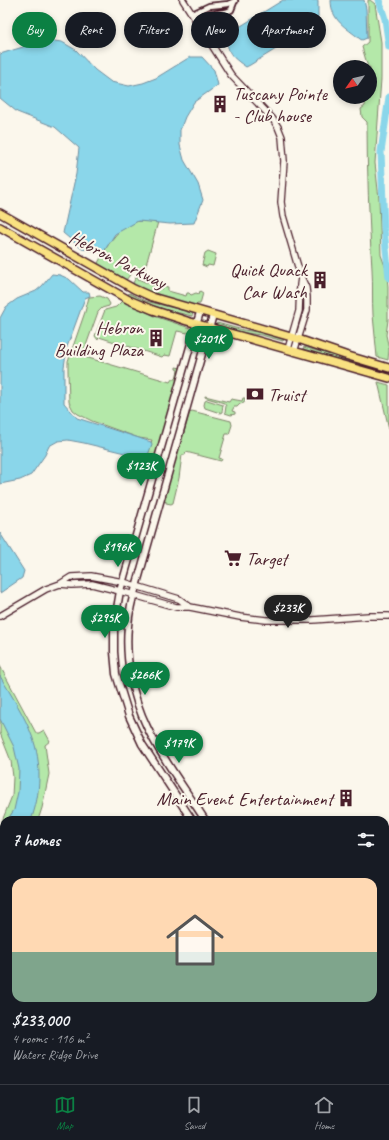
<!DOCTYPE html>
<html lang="en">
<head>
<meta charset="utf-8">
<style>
  :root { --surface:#171b24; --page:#242831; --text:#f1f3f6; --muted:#9ea1a6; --line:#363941; --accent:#0b8043 }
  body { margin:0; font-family:Caveat,sans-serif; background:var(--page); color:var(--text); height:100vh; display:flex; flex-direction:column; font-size:15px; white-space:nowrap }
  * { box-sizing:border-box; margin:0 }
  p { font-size:13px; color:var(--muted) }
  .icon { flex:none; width:22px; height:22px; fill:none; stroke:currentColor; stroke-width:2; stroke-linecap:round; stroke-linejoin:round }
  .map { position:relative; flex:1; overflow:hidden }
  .details { position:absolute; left:0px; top:816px; width:389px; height:268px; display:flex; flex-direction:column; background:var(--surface); border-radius:12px 12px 0 0; box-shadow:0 2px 6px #0003 }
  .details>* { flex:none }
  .guide { position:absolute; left:12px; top:12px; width:365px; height:36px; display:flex; gap:8px }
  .needle { width:26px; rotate:236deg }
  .controls { position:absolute; left:333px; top:60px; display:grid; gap:8px }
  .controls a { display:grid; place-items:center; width:44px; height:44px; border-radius:50%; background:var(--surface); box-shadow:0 2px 6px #0003; font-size:20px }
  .price { position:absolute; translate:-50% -34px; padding:0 9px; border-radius:14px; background:var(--accent); color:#fff; font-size:13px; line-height:26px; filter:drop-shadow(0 1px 2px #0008) }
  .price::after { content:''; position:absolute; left:50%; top:24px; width:12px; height:9px; margin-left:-6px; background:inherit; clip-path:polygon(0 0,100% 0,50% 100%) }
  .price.current { background:#222; color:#fff }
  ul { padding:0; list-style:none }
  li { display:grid; align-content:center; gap:8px; height:212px; padding:0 12px }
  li+li { border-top:1px solid var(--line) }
  li span { display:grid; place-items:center; height:124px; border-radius:12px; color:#555 }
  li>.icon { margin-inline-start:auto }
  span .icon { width:72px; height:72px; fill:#fffc; stroke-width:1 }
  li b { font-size:17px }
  h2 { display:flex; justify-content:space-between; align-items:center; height:48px; padding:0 12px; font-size:17px }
  .chip { padding:0 14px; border-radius:18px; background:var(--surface); box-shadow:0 2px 6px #0003; font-size:14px; line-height:36px }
  .chip.current { background:var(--accent); color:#fff }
  .tab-bar { display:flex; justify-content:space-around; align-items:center; height:56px; border-top:1px solid var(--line); background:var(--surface); font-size:11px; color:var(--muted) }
  .tab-bar a { display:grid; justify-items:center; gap:2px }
  .tab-bar .current { color:var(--accent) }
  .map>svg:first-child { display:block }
</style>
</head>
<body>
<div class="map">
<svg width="389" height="1084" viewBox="0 0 389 1084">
  <rect width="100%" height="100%" fill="#fbf7ec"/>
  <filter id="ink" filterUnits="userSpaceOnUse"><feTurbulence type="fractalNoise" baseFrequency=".025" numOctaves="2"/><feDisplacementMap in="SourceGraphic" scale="8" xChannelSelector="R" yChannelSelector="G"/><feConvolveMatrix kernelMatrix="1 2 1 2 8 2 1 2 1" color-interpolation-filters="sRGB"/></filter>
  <g filter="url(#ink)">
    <!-- green -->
    <path fill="#b4e8a9" stroke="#7f846a" d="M368,0H370L375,4L381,42V79L375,163L379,199L381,255L386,269L388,286V320L386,335L389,349L388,360L377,357C376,343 374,329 373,315C372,300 373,284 372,269C369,220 367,171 367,122L362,117L361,109L365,106L366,97H370V67H368L367,64L362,47L368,42Z
      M147,221L158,222L144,272C131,267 133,272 126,280L122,279L97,265C106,248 115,229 134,222C138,221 143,221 147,221Z
      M208,251L216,254L213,266L208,265L207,267L202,265L205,253Z
      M139,275L138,279L162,289L163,286L168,287V291L186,296L187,293H189L191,295L196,293L199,294L200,291L203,293L200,304H197L195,307L164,298L134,286L133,283L136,277Z
      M129,293L146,301L193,313L192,316L154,307L129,296L128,295Z
      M100,296L107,299L110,304L109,306L102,308L98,312L83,354L85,357L170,382L172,379H176L178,370L176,369V367L181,368L182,370L156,461L145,459L152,440L139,438L92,421L78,414L73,410L69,402L68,371V361L85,312L89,297Z
      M122,301L157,317L190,328L191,333H188L177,331L170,356L164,355L162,357L99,337L98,340L95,336L105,310L116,307Z
      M217,323L243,330L265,333L284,339L283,341L261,335L239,332L218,326L216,325Z
      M304,347L328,354L339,355L376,366V369L304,350L303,349Z
      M378,382L389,385V429Z
      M205,396L229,402L231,399L242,401L243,398H245V400L244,403L240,404L237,407H234L232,411L235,412V414L231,415L225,413L226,406L224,403L207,398L205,397Z
      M207,400L223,405L222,412L220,413L205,408L204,405L205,401Z
      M192,411L231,421L232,425L229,434H226L219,458L222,459L221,461L186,452L185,455H182L179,478L173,503L171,504L166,503V501L165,502L163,500L179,447L182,439L190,412Z
      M0,666L36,733H39L44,730L50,741L45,745L49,774L42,808L38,820H4V909L0,919V826L12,796L13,777L11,761L0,733Z"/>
    <!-- water -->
    <path fill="#8ad6ea" stroke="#708d9e" d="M283,0H318V17L315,25L250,65L246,67C232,57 225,52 228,34Z
      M331,0H364L366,9L367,38L362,40L360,39C346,27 331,21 331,0Z
      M46,40L62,42L76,50L95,70L111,82L129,86L143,83L156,78L190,57H202L214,70L218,85L194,102L185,117L180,130V145L184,160L198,184L203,200L194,223L170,224L138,221L115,234L103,253L90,250L82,249L63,233L76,174L79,148L55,127L17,112L0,98V54Z
      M52,274L60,275L69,279L83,292H89L90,296L85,298L67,347L64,367V403L77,418L139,438L151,442L152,444L148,455L146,457H141L84,443L68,440L58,441L49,446L45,455L31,475L20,480L0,484V318L6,307L17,299L36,291L42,286Z
      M0,533L24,571L22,578L0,593Z
      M0,676C11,695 25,716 32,736C42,762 41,794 31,820H10V816L14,810L18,792L19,769L14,747L0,719Z
      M4,835V886L0,896V844Z
      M389,900V932L387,931L385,932V905Z"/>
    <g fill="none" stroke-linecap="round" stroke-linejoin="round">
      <!-- river -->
      <path stroke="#8ad6ea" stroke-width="7" d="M379,0L385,19L389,47
        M389,97L381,152L384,229L389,278"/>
      <!-- minor casing -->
      <g stroke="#4a1f2b" stroke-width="8">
        <path id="minor" d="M192,14L209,6L228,4L235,1
          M198,24L213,14L226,12L231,10L235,0
          M385,864L389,866"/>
      </g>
      <!-- tertiary casing -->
      <g stroke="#4a1f2b" stroke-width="8">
        <path id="tertiary" d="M183,0L231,75L272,118L278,127L282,137L284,161L281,202L283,216L301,277L306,288L307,297V310L294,352
          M288,349L299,311L300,285L301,278
          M60,584L72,585L92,584L120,591L176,607H190L240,617L266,620H313L369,616H389
          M0,616L46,589L60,584L71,577L91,576L123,582L179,599L190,607
          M29,1084L31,1080"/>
      </g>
      <!-- secondary casing -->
      <g stroke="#4a1f2b" stroke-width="9">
        <path id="secondary" d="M192,820L142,744L129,716L116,674L114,652V626L120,591L200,312
          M205,820C186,790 162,759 147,727C132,696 125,659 128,626C129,612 132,599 136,587L213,315
          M385,1042L389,1032
          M185,1084L186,1080
          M193,1084L195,1080
          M366,1084L368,1080"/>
      </g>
      <!-- primary casing -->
      <g stroke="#4a1f2b" stroke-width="10">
        <path id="primary" d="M0,213L134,289L152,297L298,339L345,355L389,368
          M0,227L129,300L153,310L187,321L389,378"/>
      </g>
      <!-- motorway casing -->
      <g stroke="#4a1f2b" stroke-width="11">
        <path id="motorway" d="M386,1084L389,1079"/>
      </g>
      <!-- minor -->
      <use href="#minor" stroke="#fbf7ec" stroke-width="4.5"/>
      <!-- tertiary -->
      <use href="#tertiary" stroke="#fbf7ec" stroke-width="5.5"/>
      <!-- secondary -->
      <use href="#secondary" stroke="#fbf7ec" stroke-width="6"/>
      <!-- primary -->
      <use href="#primary" stroke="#f9e181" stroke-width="7"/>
      <!-- motorway -->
      <use href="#motorway" stroke="#f9e181" stroke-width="8"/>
    </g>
  </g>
  <!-- icons -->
  <defs>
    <g id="building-bare" transform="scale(1.38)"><path d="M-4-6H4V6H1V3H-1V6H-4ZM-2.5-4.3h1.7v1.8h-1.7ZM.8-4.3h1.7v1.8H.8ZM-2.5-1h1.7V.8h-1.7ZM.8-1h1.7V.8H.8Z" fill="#4a1f2b" stroke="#fbf7ec" stroke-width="2.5" paint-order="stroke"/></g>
    <g id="bank-bare" transform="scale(1.38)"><path d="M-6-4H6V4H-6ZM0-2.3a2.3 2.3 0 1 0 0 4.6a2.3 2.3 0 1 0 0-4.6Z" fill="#4a1f2b" stroke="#fbf7ec" stroke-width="2.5" paint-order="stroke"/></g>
    <g id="supermarket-bare" transform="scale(1.38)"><path d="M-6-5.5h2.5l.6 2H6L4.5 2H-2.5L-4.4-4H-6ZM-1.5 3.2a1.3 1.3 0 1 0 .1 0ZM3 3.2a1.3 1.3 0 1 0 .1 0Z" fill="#4a1f2b" stroke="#fbf7ec" stroke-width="2.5" paint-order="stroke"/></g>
  </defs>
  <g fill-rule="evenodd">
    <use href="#building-bare" x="220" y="104"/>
    <use href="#building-bare" x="320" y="280"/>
    <use href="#building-bare" x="156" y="338"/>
    <use href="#bank-bare" x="255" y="394"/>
    <use href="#supermarket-bare" x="233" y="558"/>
    <use href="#building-bare" x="346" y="798"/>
  </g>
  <g text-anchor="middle" stroke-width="4" stroke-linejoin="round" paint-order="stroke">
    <!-- poi labels -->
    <g font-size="19" fill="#4a1f2b" stroke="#fbf7ec" text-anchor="start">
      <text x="233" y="100">Tuscany Pointe<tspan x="233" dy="22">- Club house</tspan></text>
      <text x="307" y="276" text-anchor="end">Quick Quack<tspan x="307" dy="22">Car Wash</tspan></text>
      <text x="143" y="334" text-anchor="end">Hebron<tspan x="143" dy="22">Building Plaza</tspan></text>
      <text x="268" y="401">Truist</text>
      <text x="246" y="565">Target</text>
      <text x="333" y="805" text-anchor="end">Main Event Entertainment</text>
    </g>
    <!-- street labels -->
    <g font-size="19" fill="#4a1f2b" stroke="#fbf7ec">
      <text transform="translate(118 259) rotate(27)" y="7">Hebron Parkway</text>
    </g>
  </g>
</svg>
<div class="controls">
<a><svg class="needle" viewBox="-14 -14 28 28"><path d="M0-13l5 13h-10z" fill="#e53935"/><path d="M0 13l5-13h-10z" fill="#9ea1a6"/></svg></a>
</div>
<b class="price" style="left:209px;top:360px">$201K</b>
<b class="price" style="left:141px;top:487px">$123K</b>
<b class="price" style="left:118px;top:568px">$196K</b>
<b class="price current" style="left:288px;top:629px">$233K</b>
<b class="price" style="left:105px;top:639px">$295K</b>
<b class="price" style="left:145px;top:696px">$266K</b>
<b class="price" style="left:179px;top:764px">$179K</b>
<div class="guide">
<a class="chip current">Buy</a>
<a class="chip">Rent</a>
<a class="chip">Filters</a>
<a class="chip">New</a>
<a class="chip">Apartment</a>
</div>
<section class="details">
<h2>7 homes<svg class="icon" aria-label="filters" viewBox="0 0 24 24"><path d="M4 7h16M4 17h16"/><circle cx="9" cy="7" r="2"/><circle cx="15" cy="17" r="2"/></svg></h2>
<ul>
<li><span style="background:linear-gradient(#ffd9b3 60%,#7fa58c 0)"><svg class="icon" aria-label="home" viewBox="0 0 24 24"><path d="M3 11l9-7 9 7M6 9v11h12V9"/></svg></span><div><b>$233,000</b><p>4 rooms · 116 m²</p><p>Waters Ridge Drive</p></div></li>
</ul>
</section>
</div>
<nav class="tab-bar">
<a class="current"><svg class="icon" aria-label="map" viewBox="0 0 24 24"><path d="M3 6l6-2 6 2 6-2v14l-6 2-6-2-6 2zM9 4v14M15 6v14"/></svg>Map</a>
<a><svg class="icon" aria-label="saved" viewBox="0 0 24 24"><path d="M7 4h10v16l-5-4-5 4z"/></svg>Saved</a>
<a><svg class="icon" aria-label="home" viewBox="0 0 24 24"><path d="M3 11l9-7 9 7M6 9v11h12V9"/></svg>Home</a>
</nav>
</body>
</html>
